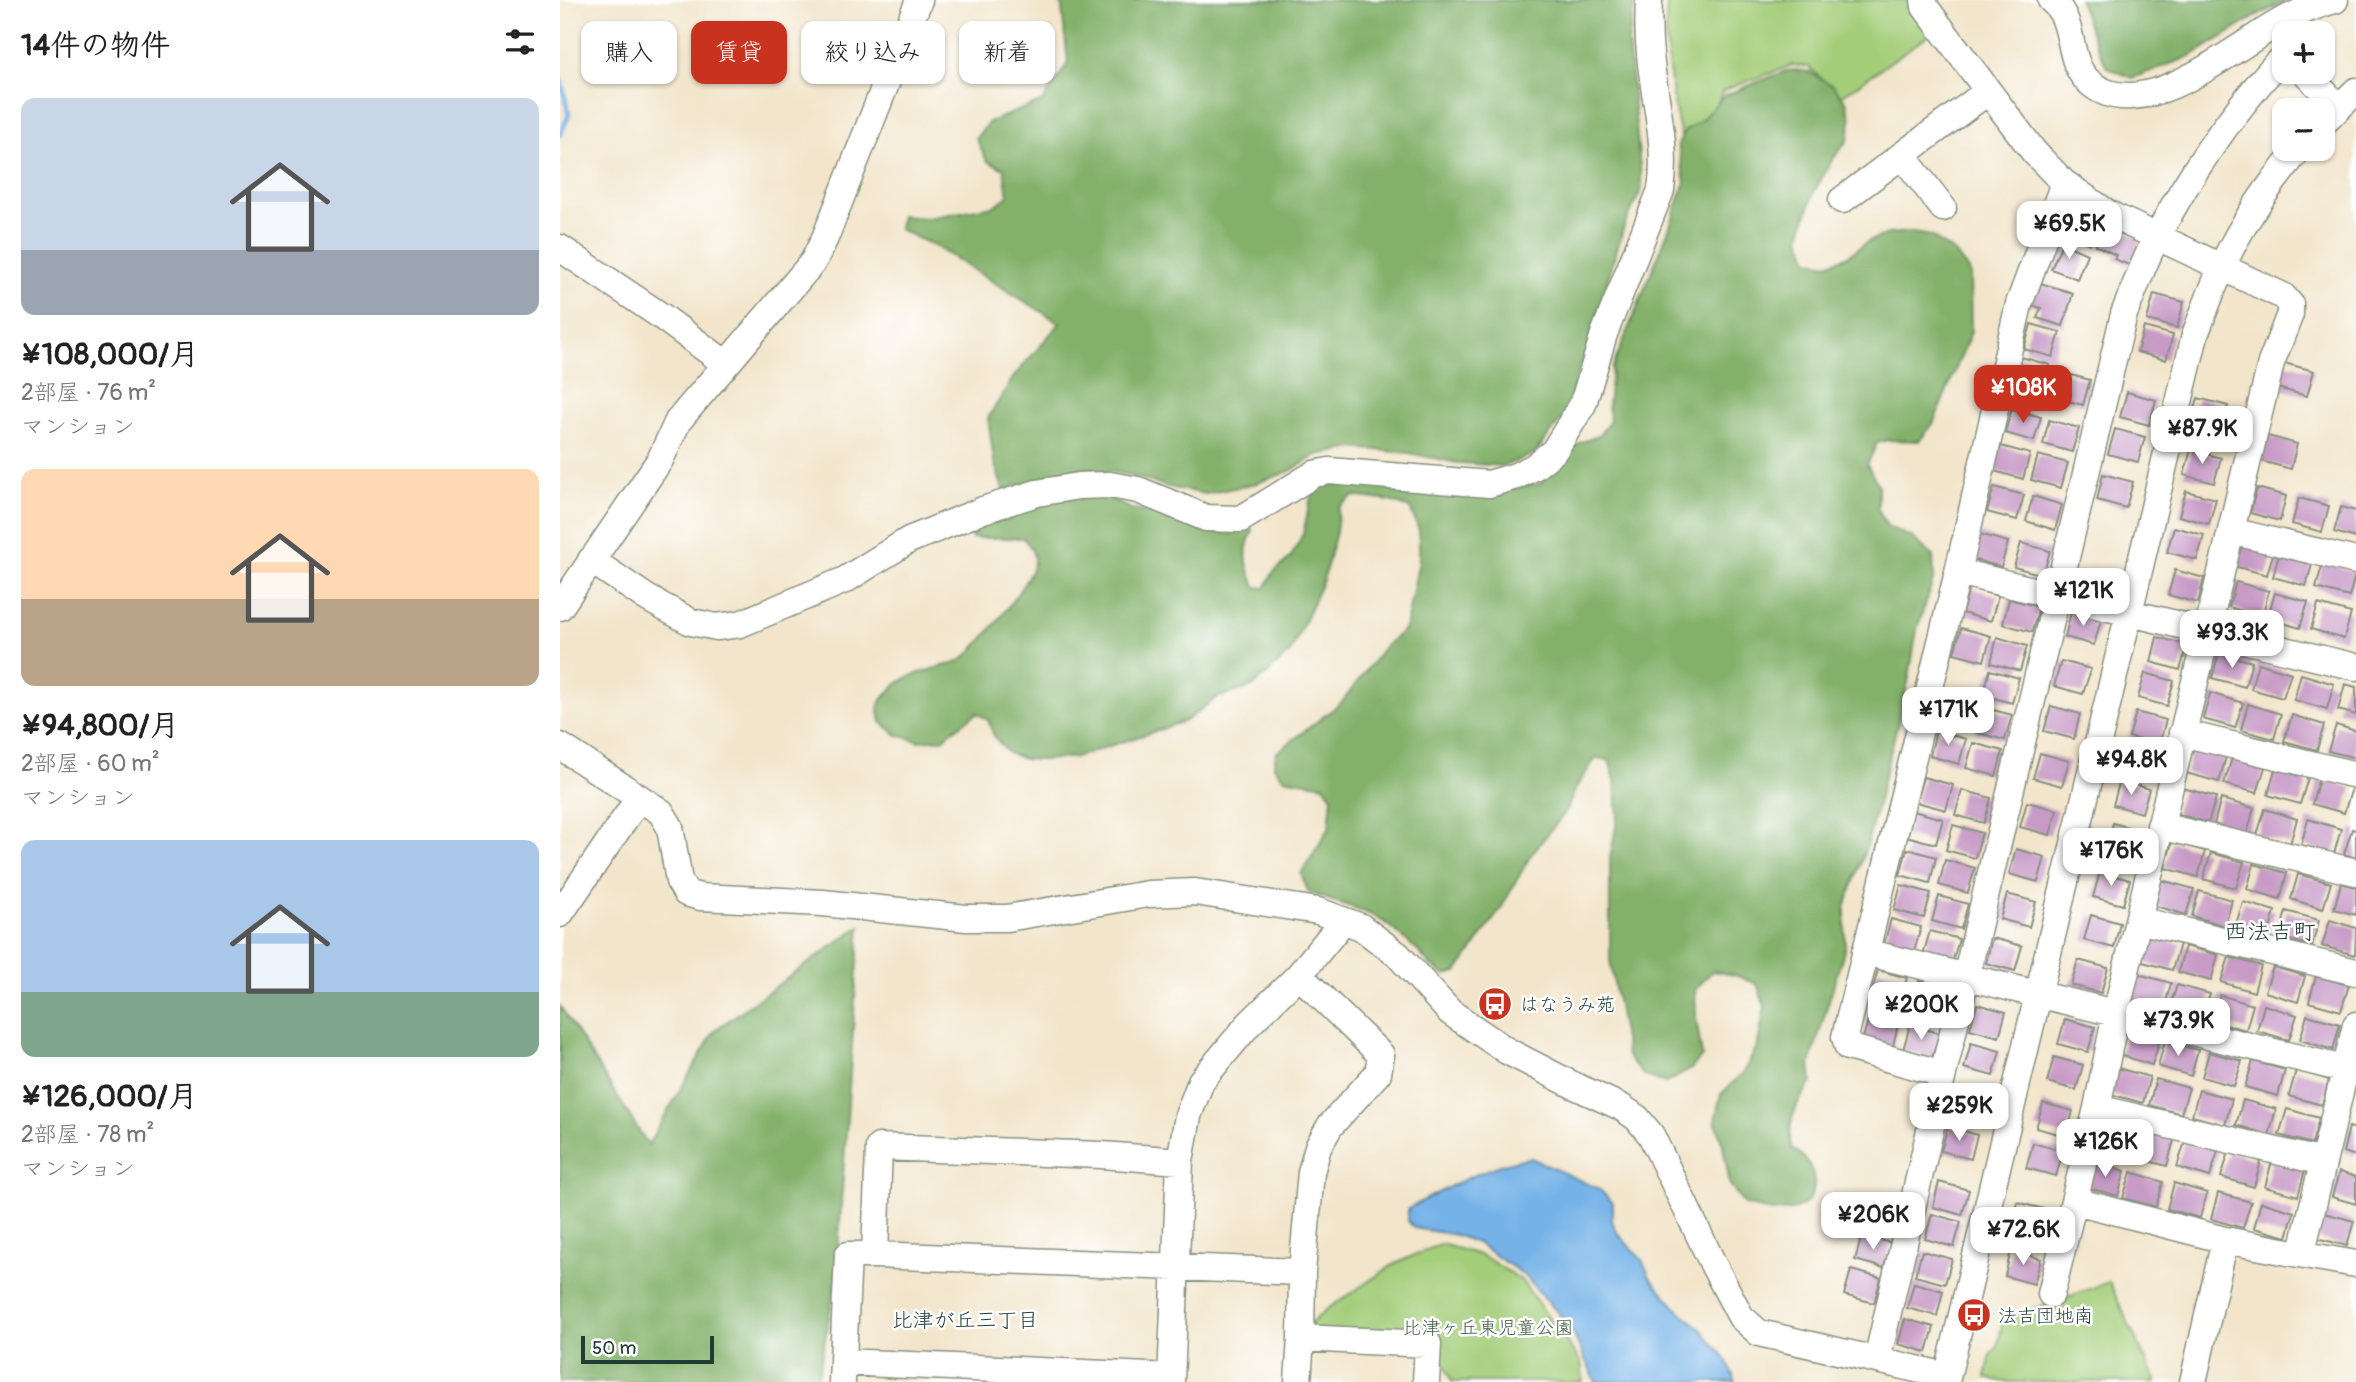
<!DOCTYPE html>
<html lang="ja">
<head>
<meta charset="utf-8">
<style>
  :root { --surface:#fff; --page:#f2f2f2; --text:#222; --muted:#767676; --accent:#c8321e }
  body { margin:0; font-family:Pangolin,"Klee One",sans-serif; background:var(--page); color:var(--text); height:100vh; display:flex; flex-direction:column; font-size:26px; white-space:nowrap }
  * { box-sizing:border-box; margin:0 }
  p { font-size:23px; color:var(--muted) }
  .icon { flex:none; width:38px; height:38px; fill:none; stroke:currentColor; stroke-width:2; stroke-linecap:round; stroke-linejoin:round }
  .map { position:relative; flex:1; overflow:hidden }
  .sheet { display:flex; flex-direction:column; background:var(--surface); width:560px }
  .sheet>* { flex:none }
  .hud { position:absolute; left:21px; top:21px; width:665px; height:63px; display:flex; gap:14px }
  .buttons { position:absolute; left:1712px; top:21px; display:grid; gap:14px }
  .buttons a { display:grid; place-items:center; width:63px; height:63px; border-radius:14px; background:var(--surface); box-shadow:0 2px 5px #0004; font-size:35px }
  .scale { position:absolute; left:21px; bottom:18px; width:133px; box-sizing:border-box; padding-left:7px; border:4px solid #1f3d34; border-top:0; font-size:19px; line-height:24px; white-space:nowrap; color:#1f3d34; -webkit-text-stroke:5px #fff; paint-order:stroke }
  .price { position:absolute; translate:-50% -60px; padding:0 16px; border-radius:14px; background:#fff; color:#222; font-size:23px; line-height:46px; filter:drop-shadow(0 2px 4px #0008) }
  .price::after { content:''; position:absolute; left:50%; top:42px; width:21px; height:16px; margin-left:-10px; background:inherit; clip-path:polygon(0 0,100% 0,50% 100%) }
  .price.current { background:var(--accent); color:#fff }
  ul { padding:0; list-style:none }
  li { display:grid; align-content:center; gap:14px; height:371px; padding:0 21px }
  li span { display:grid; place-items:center; height:217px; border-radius:14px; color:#555 }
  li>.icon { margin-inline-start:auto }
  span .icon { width:126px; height:126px; fill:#fffc; stroke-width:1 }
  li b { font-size:30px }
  h2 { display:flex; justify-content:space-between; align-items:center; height:84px; padding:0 21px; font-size:30px }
  .pill { padding:0 24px; border-radius:14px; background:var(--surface); box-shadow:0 2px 5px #0004; font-size:24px; line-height:63px }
  .pill.current { background:var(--accent); color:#fff }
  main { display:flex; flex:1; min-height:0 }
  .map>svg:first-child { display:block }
</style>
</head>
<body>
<main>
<section class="sheet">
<h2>14件の物件<svg class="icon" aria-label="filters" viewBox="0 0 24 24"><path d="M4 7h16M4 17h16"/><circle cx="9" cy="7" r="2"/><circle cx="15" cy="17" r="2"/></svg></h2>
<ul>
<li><span style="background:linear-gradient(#c9d6e8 70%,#9aa5b1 0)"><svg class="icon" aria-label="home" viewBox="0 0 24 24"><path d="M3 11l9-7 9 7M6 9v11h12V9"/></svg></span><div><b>¥108,000/月</b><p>2部屋 · 76 m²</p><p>マンション</p></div></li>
<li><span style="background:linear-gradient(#ffd9b3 60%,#b9a48a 0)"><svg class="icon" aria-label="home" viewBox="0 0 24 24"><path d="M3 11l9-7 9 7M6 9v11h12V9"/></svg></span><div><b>¥94,800/月</b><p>2部屋 · 60 m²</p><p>マンション</p></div></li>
<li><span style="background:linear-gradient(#a9c7e8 70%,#7fa58c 0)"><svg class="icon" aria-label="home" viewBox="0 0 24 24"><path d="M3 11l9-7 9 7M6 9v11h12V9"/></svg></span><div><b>¥126,000/月</b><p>2部屋 · 78 m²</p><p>マンション</p></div></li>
</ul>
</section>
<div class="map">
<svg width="1796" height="1382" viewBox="0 0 1796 1382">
  <rect width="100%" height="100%" fill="#fff"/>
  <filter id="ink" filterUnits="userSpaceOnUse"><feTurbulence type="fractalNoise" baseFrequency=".0143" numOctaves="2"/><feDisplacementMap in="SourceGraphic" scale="14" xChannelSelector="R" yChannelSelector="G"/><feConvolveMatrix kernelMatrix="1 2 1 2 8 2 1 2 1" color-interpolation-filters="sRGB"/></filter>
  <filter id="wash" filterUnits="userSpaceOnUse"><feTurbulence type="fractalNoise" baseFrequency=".00686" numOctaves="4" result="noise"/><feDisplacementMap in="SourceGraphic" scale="28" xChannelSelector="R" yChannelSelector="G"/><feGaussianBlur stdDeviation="1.57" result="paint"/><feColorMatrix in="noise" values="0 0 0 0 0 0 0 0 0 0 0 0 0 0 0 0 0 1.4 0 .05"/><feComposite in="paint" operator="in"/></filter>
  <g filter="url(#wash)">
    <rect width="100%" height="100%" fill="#f2e5cb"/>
    <!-- green -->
    <path fill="#a4ce7a" stroke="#628657" stroke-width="2" d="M1108,0H1361L1376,30L1280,97L1249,67L1232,65L1164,90L1146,124L1122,141C1114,109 1101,32 1108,0Z
      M881,1244L923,1256L961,1280L1021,1362L1023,1382H892L872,1337L756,1330L750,1324L766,1310L836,1263Z
      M1549,1282L1596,1382H1444L1426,1378L1431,1353L1437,1348L1443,1320Z"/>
    <!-- forest -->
    <path fill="#83b16a" stroke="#51774f" stroke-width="2" d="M501,0H1075L1068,43L1082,189L1065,223L1023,360L1002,419L974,454L944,466L898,463L849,453L794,448L757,455L730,471L697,483L646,494L608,487L565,474L526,468L493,474L443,490L434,461L428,418L455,375L500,323L376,247L339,229L341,216L367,218L434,206L448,196L444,169L427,161L416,138L429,122L483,101L508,63Z
      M1519,0H1730L1702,13L1629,57L1572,78L1547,67L1532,36Z
      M1236,70L1249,72L1272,85L1286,101L1291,119L1288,140L1272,160L1253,194L1240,236L1249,260L1267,264L1286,257L1309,241L1328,234L1349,232L1371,236L1396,254L1410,273L1411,332L1373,424L1359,441L1328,440L1317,443L1307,465L1318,485V509L1327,526L1353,538L1373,556L1374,577L1357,629L1349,678L1307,845L1285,907V947L1250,1064L1252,1082C1238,1099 1225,1126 1232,1149C1256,1160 1265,1199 1235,1209C1219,1214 1201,1209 1185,1205L1170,1185L1163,1145L1155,1120L1161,1094L1185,1071L1198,1044L1205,1006L1197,984L1175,975L1152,971L1135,990L1136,1018L1142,1056L1131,1069L1106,1083L1084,1076L1067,1056L1050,961V858L1058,816L1055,780L1049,760L1036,758L1017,786L1005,813L972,853L940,910L897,972L885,975C873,970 866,960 857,950C846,940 832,927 819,919C796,905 771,903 748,891L741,874L769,828L772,797L764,785L723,778L714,766L716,753L782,702L824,647L845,629L859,561V530L850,508L830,501L793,496L779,507L776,532L763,580L730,653L692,687L656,698L627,720L599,730L516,757L483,760L464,759L448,753L434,736L428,720L417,713L382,739L359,741L337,735L321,722L318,706C335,679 350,675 380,667C386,665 395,664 400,661C416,652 472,579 474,562C475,552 470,545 463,538H412L408,528L485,500L547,497L571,509L604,516L643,531L669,534L689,525L693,531C682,550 686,568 696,587L705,588L713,573L731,557L743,534L752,492L762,484L849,487L884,495L910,496L951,489L981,483L1019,443L1038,436L1050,421L1048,405L1052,369L1109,229L1125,182L1118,144L1125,131L1140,121L1165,95L1226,71Z
      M300,926L276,1280L257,1382H0V1006L88,1145L155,1030Z"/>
    <!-- water -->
    <path fill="#75b2e7" stroke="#4a788e" stroke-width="2" d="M971,1158L1039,1189L1053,1203L1052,1221L1058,1234L1082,1260L1091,1279L1119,1311L1139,1327L1166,1359L1176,1382H1036L1009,1325L964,1275L917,1243L896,1235L854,1228L848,1221V1209C883,1190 933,1162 971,1158Z"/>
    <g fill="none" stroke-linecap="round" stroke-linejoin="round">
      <!-- stream -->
      <path stroke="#75b2e7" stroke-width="5" d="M0,77L9,115L0,135"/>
    </g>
    <g id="blocks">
      <!-- building -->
      <path fill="#c89bc7" d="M1509,206L1540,220L1529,244L1498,230Z
        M1545,222L1581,238L1569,265L1554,259L1556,255L1535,245Z
        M1502,243L1527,254L1517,279L1491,269Z
        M1477,282L1513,293L1503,326L1477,318L1481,308L1469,304Z
        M1594,294L1624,302L1617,328L1587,320Z
        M1471,324L1500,332L1493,357L1464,349Z
        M1584,327L1613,335L1606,360L1577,352Z
        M1461,357L1490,365L1483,390L1454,382Z
        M1724,363L1754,371L1747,396L1717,388Z
        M1500,372L1530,380L1523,405L1494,397Z
        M1567,392L1596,400L1589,425L1560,417Z
        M1638,398L1668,406L1661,431L1631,423Z
        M1452,409L1481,417L1474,441L1445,433Z
        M1489,420L1519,428L1512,452L1483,444Z
        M1555,429L1585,437L1578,462L1548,454Z
        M1708,436L1737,444L1731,469L1701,461Z
        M1441,446L1470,454L1463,479L1434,471Z
        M1631,450L1661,458L1654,483L1624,475Z
        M1478,455L1508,463L1501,488L1471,480Z
        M1543,474L1573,482L1566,508L1537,500Z
        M1434,487L1464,495L1457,520L1427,512Z
        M1697,488L1726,496L1720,521L1690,513Z
        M1626,491L1656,499L1649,524L1619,516Z
        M1473,496L1502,505L1495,530L1466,521Z
        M1739,498L1769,506L1762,532L1732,524Z
        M1781,507L1796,511V538L1774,532Z
        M1614,527L1644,535L1637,560L1607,552Z
        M1419,534L1448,542L1441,567L1412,559Z
        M1682,540L1714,550L1707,575L1674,566Z
        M1461,543L1490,551L1483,575L1454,567Z
        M1720,551L1753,561L1746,586L1713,577Z
        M1763,562L1796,572L1789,597L1756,588Z
        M1615,570L1644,578L1638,603L1608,595Z
        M1676,582L1709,591L1702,617L1669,607Z
        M1409,588L1438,596L1431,621L1402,613Z
        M1715,593L1748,602L1740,628L1707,618Z
        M1449,599L1479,607L1472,632L1443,624Z
        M1758,604L1791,613L1784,639L1751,629Z
        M1511,612L1541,620L1534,645L1505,637Z
        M1401,628L1431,636L1424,661L1394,653Z
        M1437,637L1467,646L1460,671L1431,663Z
        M1597,637L1627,645L1620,670L1591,662Z
        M1659,653L1692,662L1685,687L1652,678Z
        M1501,661L1531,669L1523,694L1494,686Z
        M1698,663L1731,673L1723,698L1691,689Z
        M1430,670L1459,678L1452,703L1423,695Z
        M1585,673L1614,681L1607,706L1578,698Z
        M1741,674L1774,684L1767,709L1734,700Z
        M1785,684L1796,687V715L1778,710Z
        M1650,693L1683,703L1675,728L1643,719Z
        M1383,694L1413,702L1406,727L1376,719Z
        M1688,704L1721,714L1714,739L1681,730Z
        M1491,706L1520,714L1514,739L1484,731Z
        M1422,707L1452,715L1445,740L1415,732Z
        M1576,712L1606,720L1599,745L1569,737Z
        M1732,715L1764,725L1757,750L1724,741Z
        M1776,725L1796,731V758L1768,751Z
        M1376,731L1406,739L1399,764L1370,756Z
        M1413,743L1443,751L1436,776L1406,768Z
        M1567,743L1597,751L1590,776L1560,768Z
        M1633,747L1666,757L1659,782L1626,773Z
        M1480,753L1509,761L1502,786L1473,778Z
        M1672,758L1705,767L1697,793L1664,784Z
        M1715,769L1748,778L1740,804L1708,795Z
        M1363,777L1393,785L1386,810L1356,802Z
        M1759,778L1792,788L1784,813L1752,804Z
        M1560,780L1589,789L1582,813L1553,805Z
        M1623,788L1656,797L1648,823L1615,813Z
        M1402,790L1431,798L1424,823L1395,815Z
        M1661,799L1694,808L1687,834L1654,824Z
        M1467,802L1497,810L1490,835L1460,827Z
        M1705,809L1737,819L1730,844L1697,835Z
        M1353,811L1383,819L1376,844L1346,836Z
        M1748,819L1781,829L1774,854L1741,845Z
        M1553,823L1582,831L1575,856L1546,848Z
        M1393,825L1422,833L1415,858L1386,850Z
        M1792,829L1796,830V858L1784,854Z
        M1612,842L1645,851L1638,877L1605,868Z
        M1347,849L1376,857L1370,883L1340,875Z
        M1456,849L1485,857L1478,882L1449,874Z
        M1651,853L1684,862L1676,888L1643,879Z
        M1385,860L1415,868L1408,893L1379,885Z
        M1694,864L1727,873L1720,899L1687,889Z
        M1540,872L1570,880L1563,905L1533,897Z
        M1738,874L1771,883L1763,909L1731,899Z
        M1601,880L1634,889L1626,915L1593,905Z
        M1781,883L1796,887V915L1774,909Z
        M1341,885L1371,893L1364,918L1334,910Z
        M1639,891L1672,900L1665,926L1632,916Z
        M1447,894L1476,902L1469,927L1440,919Z
        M1379,896L1408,904L1401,929L1372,921Z
        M1683,902L1715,911L1708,936L1675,927Z
        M1726,911L1759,920L1752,946L1719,937Z
        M1531,915L1560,923L1554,948L1524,940Z
        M1331,919L1361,927L1354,952L1324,944Z
        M1770,920L1796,928L1795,955L1762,946Z
        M1370,931L1399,939L1392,963L1363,955Z
        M1587,935L1620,944L1612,970L1579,961Z
        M1432,938L1462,946L1455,971L1426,963Z
        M1625,946L1658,955L1651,981L1618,972Z
        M1669,957L1701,966L1694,992L1661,982Z
        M1518,960L1548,968L1541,993L1511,985Z
        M1713,967L1745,976L1738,1002L1705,992Z
        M1318,970L1347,978L1340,1003L1311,995Z
        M1578,974L1611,983L1604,1009L1571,1000Z
        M1756,976L1789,985L1781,1011L1749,1002Z
        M1359,981L1389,989L1382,1014L1353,1006Z
        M1617,985L1650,994L1642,1020L1609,1010Z
        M1660,995L1693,1005L1686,1030L1653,1021Z
        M1417,1004L1446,1012L1439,1037L1410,1029Z
        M1704,1005L1737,1015L1729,1040L1697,1031Z
        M1310,1013L1339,1021L1333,1046L1303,1038Z
        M1747,1015L1780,1024L1773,1050L1740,1040Z
        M1505,1019L1535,1027L1528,1052L1498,1044Z
        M1350,1025L1379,1033L1372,1058L1343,1050Z
        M1567,1030L1600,1039L1592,1065L1560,1055Z
        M1605,1041L1638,1050L1631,1076L1598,1066Z
        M1411,1043L1440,1051L1433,1076L1404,1068Z
        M1649,1052L1682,1061L1674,1086L1642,1077Z
        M1494,1057L1523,1065L1516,1090L1487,1082Z
        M1693,1061L1725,1070L1718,1096L1685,1087Z
        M1557,1068L1590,1077L1583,1103L1550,1094Z
        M1736,1070L1769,1080L1762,1105L1729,1096Z
        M1596,1079L1629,1088L1621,1114L1589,1105Z
        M1639,1090L1672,1099L1665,1125L1632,1116Z
        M1397,1091L1427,1099L1420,1124L1390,1116Z
        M1683,1100L1716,1109L1709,1135L1676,1125Z
        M1483,1103L1513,1111L1506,1136L1476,1128Z
        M1727,1109L1759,1118L1752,1144L1719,1135Z
        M1543,1120L1576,1129L1568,1155L1536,1146Z
        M1388,1126L1417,1135L1411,1159L1381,1151Z
        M1789,1127L1796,1129V1156L1783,1152Z
        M1581,1131L1614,1140L1607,1166L1574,1157Z
        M1625,1142L1658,1151L1650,1177L1617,1167Z
        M1473,1143L1503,1151L1496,1176L1466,1168Z
        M1669,1152L1701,1161L1694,1187L1661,1177Z
        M1532,1161L1565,1171L1558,1196L1525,1187Z
        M1712,1161L1745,1170L1738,1196L1705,1187Z
        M1571,1172L1603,1182L1596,1207L1563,1198Z
        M1779,1172L1796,1177V1204L1772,1197Z
        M1379,1182L1409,1190L1402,1215L1373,1207Z
        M1614,1183L1647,1193L1640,1218L1607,1209Z
        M1658,1193L1691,1202L1683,1228L1651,1219Z
        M1457,1202L1487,1210L1480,1236L1451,1227Z
        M1701,1202L1734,1212L1727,1237L1694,1228Z
        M1764,1213L1794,1221L1787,1246L1757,1238Z
        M1372,1214L1401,1222L1394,1247L1365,1239Z
        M1302,1235L1331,1243L1324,1268L1295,1260Z
        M1451,1250L1481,1259L1474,1284L1445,1276Z
        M1362,1251L1392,1259L1385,1284L1355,1276Z
        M1291,1270L1321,1278L1314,1303L1284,1295Z
        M1354,1283L1383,1291L1377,1316L1347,1308Z
        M1345,1319L1374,1327L1367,1352L1338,1344Z"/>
    </g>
  </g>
  <g filter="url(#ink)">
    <use href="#blocks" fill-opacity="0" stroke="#889180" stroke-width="2"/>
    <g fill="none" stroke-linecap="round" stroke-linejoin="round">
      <!-- minor casing -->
      <g stroke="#889180" stroke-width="29">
        <path id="minor" d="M1364,0L1365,7L1474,152L1504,183L1549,214L1723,296L1730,304V314L1711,363L1556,1013L1537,1108L1491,1294
          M1491,0C1517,21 1505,59 1528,81C1579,130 1674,47 1720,22C1737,13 1756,5 1775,0
          M1745,72L1778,107
          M1762,124L1796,91
          M1342,155L1383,208
          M1504,183L1459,304L1398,572L1796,667
          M1282,200L1427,92
          M0,248L101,316L166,364
          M1671,531L1796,561
          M31,560L87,598L131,622L157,627L180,624L285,580L349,540L423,510L477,493L518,486L550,485L578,490L646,518L681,519L754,474L769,471L929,484L956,476L974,467L994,451L1023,404L1044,334L1101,190C1108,144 1094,100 1090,54C1088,36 1088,18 1089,0
          M0,607L100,460L118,421L253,262L265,238L359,0
          M1622,733L1796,775
          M0,746L101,812L110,827L119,881L126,893L140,897L263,903L406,918H447L588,894L635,892L758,911L801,927L838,955L890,1012L947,1051L1013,1085L1061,1107L1077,1118L1091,1135L1155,1268L1181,1317L1199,1333L1387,1376
          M1600,826L1796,872
          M0,914L79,798
          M1578,920L1796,972
          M1305,952L1796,1072
          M739,975L821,1055L818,1073L770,1126L758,1147L751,1172L742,1272L741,1338L868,1344L866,1382
          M1383,1074L1564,314C1575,288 1584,260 1598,235C1631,171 1669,117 1717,63L1724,60
          M1537,1108L1763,1162
          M1515,1201L1665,1240L1739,1254L1743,1247L1796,1025
          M1739,1254L1796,1264
          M315,1255L742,1272
          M1317,1360L1383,1074L1288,1047L1285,1037L1398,572
          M283,1362L611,1377
          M282,1382L288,1255H315L319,1147L542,1155L620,1161
          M611,1382L620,1161L628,1116L641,1081L689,1024L739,975L775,931L782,920
          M738,1382L741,1338
          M1386,1382L1635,335C1649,298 1663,259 1684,225C1700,198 1719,173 1739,149
          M1633,1382L1665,1240"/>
      </g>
      <!-- minor -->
      <use href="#minor" stroke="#fff" stroke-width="26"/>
    </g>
  </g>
  <!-- icons -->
  <defs>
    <g id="bus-disc" transform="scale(1.75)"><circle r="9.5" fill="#c8321e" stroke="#fff"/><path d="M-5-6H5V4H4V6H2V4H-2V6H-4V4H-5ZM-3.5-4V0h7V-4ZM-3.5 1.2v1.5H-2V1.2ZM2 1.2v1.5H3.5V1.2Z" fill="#fff"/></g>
  </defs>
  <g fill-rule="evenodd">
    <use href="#bus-disc" x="935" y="1004"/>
    <use href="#bus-disc" x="1414" y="1315"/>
  </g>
  <g text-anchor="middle" stroke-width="5" stroke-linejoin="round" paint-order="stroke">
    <!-- poi labels -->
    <g font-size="19" fill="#1f3d34" stroke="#fff" text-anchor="start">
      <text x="960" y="1011">はなうみ苑</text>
      <text x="1438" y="1322">法吉団地南</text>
    </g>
    <!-- park labels -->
    <g font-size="19" fill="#406146" stroke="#fff">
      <text x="928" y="1334">比津ヶ丘東児童公園</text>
    </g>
    <!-- neighbourhood labels -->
    <g font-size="21" fill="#1f3d34" stroke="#fff">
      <text x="405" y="1327">比津が丘三丁目</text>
    </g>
    <!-- quarter labels -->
    <g font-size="23" fill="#1f3d34" stroke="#fff">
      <text x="1710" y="939">西法吉町</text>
    </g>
  </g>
</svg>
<div class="buttons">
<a>+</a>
<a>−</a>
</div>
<div class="scale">50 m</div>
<b class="price" style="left:1509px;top:261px">¥69.5K</b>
<b class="price current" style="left:1463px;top:425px">¥108K</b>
<b class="price" style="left:1642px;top:466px">¥87.9K</b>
<b class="price" style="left:1523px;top:628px">¥121K</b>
<b class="price" style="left:1672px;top:670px">¥93.3K</b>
<b class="price" style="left:1388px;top:747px">¥171K</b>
<b class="price" style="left:1571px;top:797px">¥94.8K</b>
<b class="price" style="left:1551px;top:888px">¥176K</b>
<b class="price" style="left:1361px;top:1042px">¥200K</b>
<b class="price" style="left:1618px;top:1058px">¥73.9K</b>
<b class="price" style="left:1399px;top:1143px">¥259K</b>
<b class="price" style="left:1545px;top:1179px">¥126K</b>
<b class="price" style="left:1313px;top:1252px">¥206K</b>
<b class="price" style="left:1463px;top:1267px">¥72.6K</b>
<div class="hud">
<a class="pill">購入</a>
<a class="pill current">賃貸</a>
<a class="pill">絞り込み</a>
<a class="pill">新着</a>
</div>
</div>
</main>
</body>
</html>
